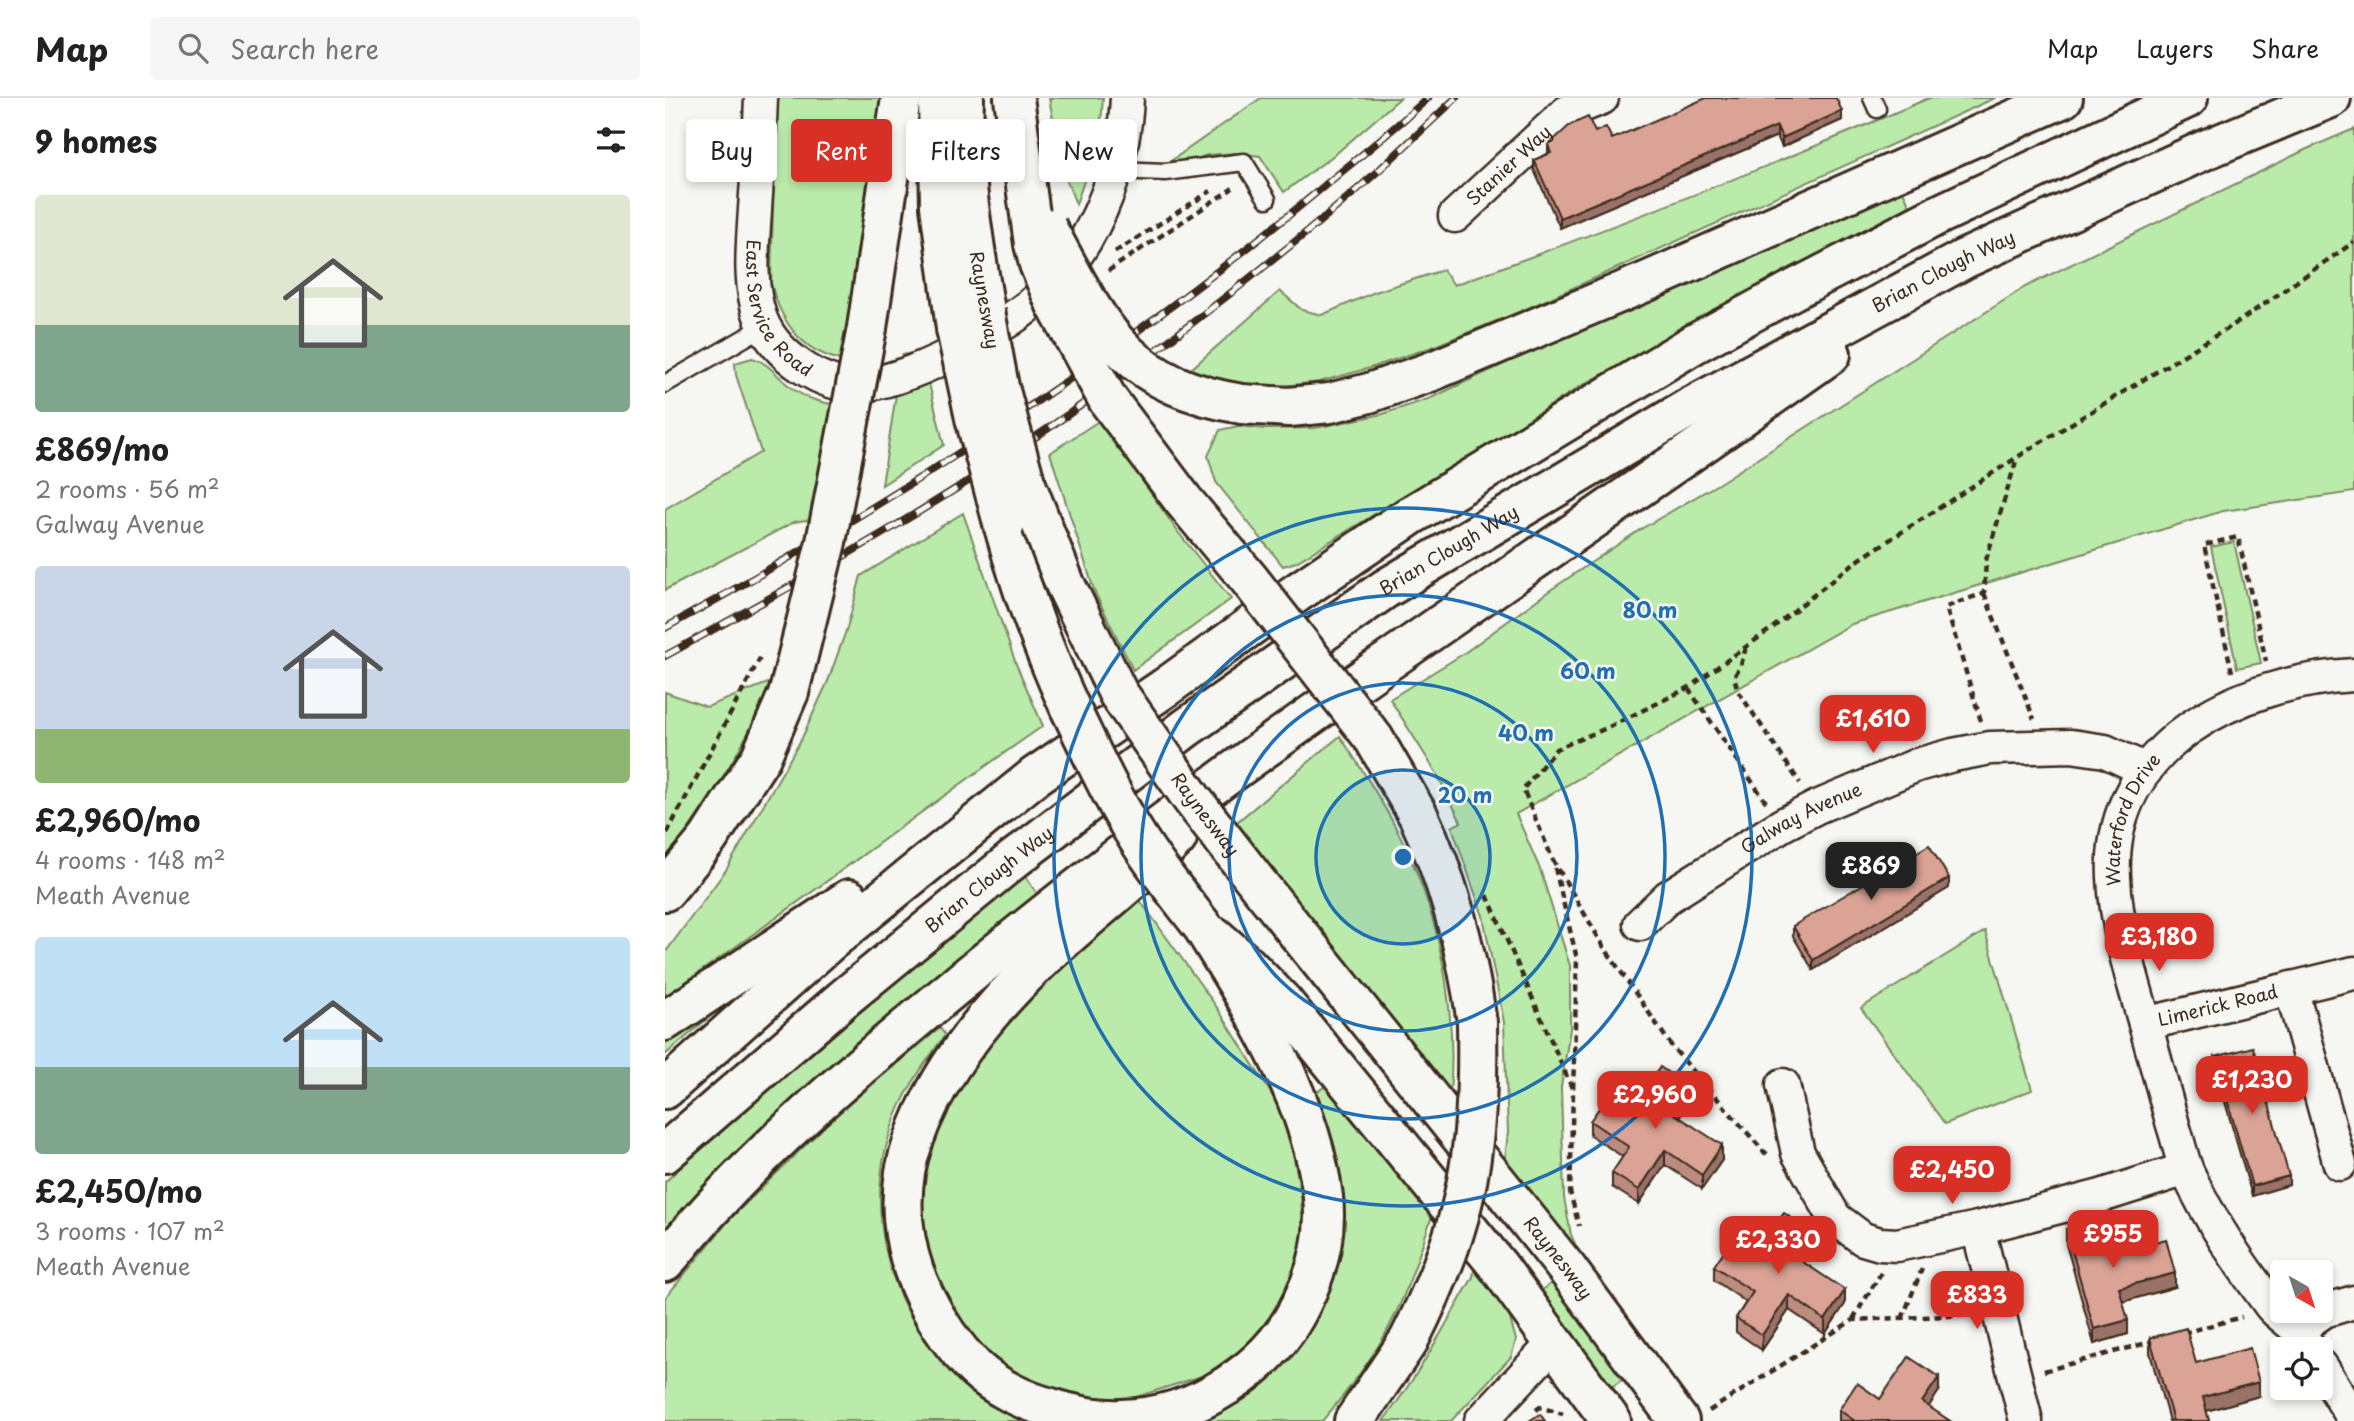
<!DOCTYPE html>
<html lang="en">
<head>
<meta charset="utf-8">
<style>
  :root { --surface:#fff; --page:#f6f6f6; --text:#222; --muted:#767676; --line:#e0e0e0; --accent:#d93025 }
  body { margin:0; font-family:"Playpen Sans",sans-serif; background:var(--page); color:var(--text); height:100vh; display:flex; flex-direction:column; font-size:26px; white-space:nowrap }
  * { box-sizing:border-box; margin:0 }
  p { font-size:23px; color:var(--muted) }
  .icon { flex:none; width:38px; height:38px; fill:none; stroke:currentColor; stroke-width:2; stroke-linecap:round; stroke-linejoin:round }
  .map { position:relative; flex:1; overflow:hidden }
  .drawer { display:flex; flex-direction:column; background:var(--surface); width:665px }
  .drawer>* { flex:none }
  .hud { position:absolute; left:21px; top:21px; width:665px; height:63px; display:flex; gap:14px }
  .needle { width:46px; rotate:141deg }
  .buttons { position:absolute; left:1605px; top:1162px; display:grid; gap:14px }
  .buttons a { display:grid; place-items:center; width:63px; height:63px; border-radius:7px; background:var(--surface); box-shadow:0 4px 10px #0003; font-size:35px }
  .price { position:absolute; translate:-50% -60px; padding:0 16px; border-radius:14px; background:var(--accent); color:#fff; font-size:23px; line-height:46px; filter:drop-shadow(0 2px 4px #0008) }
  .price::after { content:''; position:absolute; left:50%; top:42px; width:21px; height:16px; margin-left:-10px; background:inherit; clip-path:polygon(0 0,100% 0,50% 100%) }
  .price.selected { background:#222; color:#fff }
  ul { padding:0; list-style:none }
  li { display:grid; align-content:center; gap:14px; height:371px; padding:0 35px }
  li span { display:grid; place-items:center; height:217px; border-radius:7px; color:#555 }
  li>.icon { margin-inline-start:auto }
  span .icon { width:126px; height:126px; fill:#fffc; stroke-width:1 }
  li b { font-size:30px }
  h2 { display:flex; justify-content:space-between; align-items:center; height:84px; padding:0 35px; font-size:30px }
  .tag { padding:0 24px; border-radius:7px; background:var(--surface); box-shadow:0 4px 10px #0003; font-size:24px; line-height:63px }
  .tag.selected { background:var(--accent); color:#fff }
  header { display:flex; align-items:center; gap:42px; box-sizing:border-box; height:98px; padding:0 35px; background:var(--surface); border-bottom:2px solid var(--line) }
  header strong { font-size:33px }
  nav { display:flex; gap:38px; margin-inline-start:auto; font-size:24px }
  .search { width:490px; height:63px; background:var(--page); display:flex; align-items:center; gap:18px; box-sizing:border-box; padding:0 24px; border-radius:7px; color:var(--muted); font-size:26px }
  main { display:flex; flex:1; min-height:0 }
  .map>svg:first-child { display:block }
</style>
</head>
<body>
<header>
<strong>Map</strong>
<div class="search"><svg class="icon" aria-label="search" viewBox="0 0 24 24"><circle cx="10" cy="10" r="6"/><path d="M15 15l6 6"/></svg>Search here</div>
<nav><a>Map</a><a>Layers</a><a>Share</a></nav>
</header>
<main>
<section class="drawer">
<h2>9 homes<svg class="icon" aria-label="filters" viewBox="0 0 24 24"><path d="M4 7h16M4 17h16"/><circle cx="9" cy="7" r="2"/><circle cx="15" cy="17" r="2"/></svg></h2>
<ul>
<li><span style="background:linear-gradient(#dfe7d0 60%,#7fa58c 0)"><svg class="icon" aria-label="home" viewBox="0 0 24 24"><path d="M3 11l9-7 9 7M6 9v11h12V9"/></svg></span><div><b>£869/mo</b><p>2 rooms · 56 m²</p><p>Galway Avenue</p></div></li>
<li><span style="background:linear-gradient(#c9d6e8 75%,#8fb573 0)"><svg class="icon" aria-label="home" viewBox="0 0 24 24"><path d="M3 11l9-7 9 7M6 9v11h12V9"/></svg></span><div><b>£2,960/mo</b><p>4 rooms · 148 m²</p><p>Meath Avenue</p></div></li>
<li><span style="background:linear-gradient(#bfe0f5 60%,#7fa58c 0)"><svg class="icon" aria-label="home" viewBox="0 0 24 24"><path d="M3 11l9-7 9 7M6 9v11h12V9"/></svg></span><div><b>£2,450/mo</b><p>3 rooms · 107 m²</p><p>Meath Avenue</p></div></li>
</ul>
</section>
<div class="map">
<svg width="1689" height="1323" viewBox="0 0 1689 1323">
  <rect width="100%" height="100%" fill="#f6f6f2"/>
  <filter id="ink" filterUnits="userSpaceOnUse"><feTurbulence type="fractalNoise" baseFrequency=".0143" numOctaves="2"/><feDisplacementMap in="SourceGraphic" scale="14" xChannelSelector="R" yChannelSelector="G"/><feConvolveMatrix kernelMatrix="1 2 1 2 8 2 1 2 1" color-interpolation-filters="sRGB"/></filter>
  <g filter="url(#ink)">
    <!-- green -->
    <path fill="#bbebaa" stroke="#7b8a64" stroke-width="2" d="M111,0H220L186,264C139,257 117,228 106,185Z
      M384,0H438L435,37L411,106L398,73Z
      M596,0H735L673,54L619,94L595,58L571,55L542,57L526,63L503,65Z
      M1264,0H1330L861,211L767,249L705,270L654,284L618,288L588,289L528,277L525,272L615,193L637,212L657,217L710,194L778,172L789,187C949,129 1108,68 1264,0Z
      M1689,31V394L1558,413L1187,526L851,716L875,771L905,868V931L896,989L899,1100L906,1137L929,1186L840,1061L843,1034L839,924L818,818L787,729L796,724L772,676L725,601L798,556L884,493L976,431L1053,386L1360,189L1642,51Z
      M1237,91L1245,108L916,288L806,358L631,464L618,468L551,384L543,358L555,332L573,328L600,331L650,330L718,316L766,300L945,217Z
      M256,253L279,347L217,387L237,257Z
      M87,260C104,264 114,281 128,291C143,302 159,305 177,308L153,427L141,422L129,424L0,492V411L96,354L71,277L70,265Z
      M435,322L513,434L566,501L468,572L430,495L385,355Z
      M298,415L351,566L378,628C250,716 128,811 0,898V855L61,772L137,640L163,583L182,530L196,478Z
      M1569,444L1596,565L1572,570L1546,449Z
      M108,583C80,648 43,707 0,763V594L42,609Z
      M675,638C702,679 730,723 749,768C779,839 791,921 785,998L618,788L572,724Z
      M359,777L373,797L39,1087L0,1131V1084L48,1038Z
      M474,801L553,911L612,1005L628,1055L636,1096L638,1149L620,1201L582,1247L540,1277L471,1299L439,1301L401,1294L373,1285L348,1273L318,1251L295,1228L278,1201L254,1126L256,1076L271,1028L314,954L394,872Z
      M1320,833L1367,992L1280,1026L1196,910Z
      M85,884L0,957V941Z
      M275,930L280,937C261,963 243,988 231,1018C197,1103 220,1200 279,1266C289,1277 301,1292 313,1299C330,1311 353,1316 373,1323H0V1200L65,1121L171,1017Z
      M663,986L767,1118C756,1150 746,1184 731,1215C713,1255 685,1291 657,1323H534C578,1307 622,1270 647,1230C656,1215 662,1197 667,1181C672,1166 679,1150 678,1134C678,1081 669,1044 652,994Z
      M809,1172L843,1214L851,1242L846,1259L786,1323H718C753,1278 780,1228 808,1179Z
      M889,1183L962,1278L940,1294L870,1198Z"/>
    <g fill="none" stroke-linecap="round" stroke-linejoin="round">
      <!-- service casing -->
      <g stroke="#3b2a1e" stroke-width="21">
        <path id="service" d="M1207,0L1212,11
          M451,72L500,74L579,64L602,101
          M0,286L100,228"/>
      </g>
      <!-- minor casing -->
      <g stroke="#3b2a1e" stroke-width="37">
        <g id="minor">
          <path id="s1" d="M96,0C95,37 93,74 90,111C88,147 83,186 96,221C110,257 158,291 197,287C252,282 359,222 394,180C436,129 459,65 462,0"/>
          <path id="s2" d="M790,118L902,14L937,0"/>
          <path id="s3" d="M975,826L1003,799L1117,727L1152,709L1252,667L1288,657L1325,650L1406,648L1440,653L1481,672"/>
          <path d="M1626,890L1675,1066"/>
          <path id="s4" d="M1480,926L1689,875"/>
          <path d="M1118,987L1133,1055L1170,1120L1198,1141L1215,1146L1232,1147L1313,1130L1436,1098L1521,1071"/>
          <path d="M1313,1130L1361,1323"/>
          <path d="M1632,1232L1659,1213L1689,1204"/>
          <path id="s5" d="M1645,1251C1640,1244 1636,1236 1630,1229C1622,1222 1613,1216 1606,1208C1575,1166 1543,1120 1522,1073C1516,1058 1513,1042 1508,1027C1500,998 1492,969 1484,940C1470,889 1451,833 1449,779C1442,647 1575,583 1689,577"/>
          <path d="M1656,1268L1689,1321"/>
          <path d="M816,1323L889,1245"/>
        </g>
      </g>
      <!-- primary casing -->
      <g stroke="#3b2a1e" stroke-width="44">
        <g id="primary">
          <path d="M299,0C296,71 308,142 320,213"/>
          <path id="s6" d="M594,787L902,1171L1014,1323"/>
          <path d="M549,838L582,867L617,903L834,1169L946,1323"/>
        </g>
      </g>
      <!-- trunk casing -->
      <g stroke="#3b2a1e" stroke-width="44">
        <g id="trunk">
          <path d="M273,0L275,108L291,231"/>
          <path d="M349,0L369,146"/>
          <path d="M202,230L236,0"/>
          <path d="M577,306L624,309L665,305L704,295L765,274L983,183L1398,0"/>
          <path d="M339,429C356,491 378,551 405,610"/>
          <path d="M753,717C784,783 802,852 812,925"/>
          <path d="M512,740C469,784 420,820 377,861C324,911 272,974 248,1044C230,1094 236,1151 260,1199C272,1224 290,1250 310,1270C330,1289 359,1303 386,1310C408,1317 434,1322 457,1321C531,1319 606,1271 637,1204C653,1172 662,1135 658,1099C646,1000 588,911 538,829"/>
          <path d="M0,793L43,741L96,659L124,594"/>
          <path d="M0,923L184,801"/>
          <path d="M0,991L162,846L369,679L501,589L630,496L745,418L1029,246L1130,191L1273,117L1523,0"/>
          <path id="s7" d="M0,1055L178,901L349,761L521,630L720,491L1022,311L1299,161L1542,51L1666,0"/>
          <path d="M0,1164C85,1058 193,969 297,883C572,654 875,463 1166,256"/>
          <path d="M689,1323L744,1242"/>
        </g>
      </g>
      <!-- path -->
      <path stroke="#3b2a1e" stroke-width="4.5" stroke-dasharray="7 5" stroke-linecap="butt" d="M450,154L546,93
        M443,173L568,90
        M1319,495L1369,621
        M1081,549L1076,567L1069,579L1073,593L1135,685
        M1567,574L1539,447L1573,439L1601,563
        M1023,590L1101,704
        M1316,623L1281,509L1319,495L1321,462L1352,360
        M2,735L95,560
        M890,770L912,861L905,1094L914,1128
        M822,797L907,990
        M1102,1053L1100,1055L1008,950L939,849L888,762L858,691L891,651L944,629L1023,590L1106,531L1189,465L1368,349L1573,224L1689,144
        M1188,1221L1216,1175
        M1237,1221L1257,1171
        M1518,1235L1577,1219
        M1379,1273L1489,1243
        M871,1312L875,1309L898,1316
        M1044,1313L1188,1222L1306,1217"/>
      <!-- service -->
      <use href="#service" stroke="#f6f6f2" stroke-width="16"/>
      <!-- minor -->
      <use href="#minor" stroke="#f6f6f2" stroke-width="32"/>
      <!-- primary -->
      <use href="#primary" stroke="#f6f6f2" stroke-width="38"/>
      <!-- trunk -->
      <use href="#trunk" stroke="#f6f6f2" stroke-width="38"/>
      <!-- rail casing -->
      <g stroke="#3b2a1e" stroke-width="8">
        <path id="rail" d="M0,530C231,403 455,258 658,89C693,60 729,31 763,0
          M0,558C144,479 289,399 422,303C515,236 607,165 694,90C727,61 759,30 791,0"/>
      </g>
      <!-- rail -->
      <use href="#rail" stroke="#f6f6f2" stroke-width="5" stroke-dasharray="16" stroke-linecap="butt"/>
      <!-- primary-bridge casing -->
      <g stroke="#3b2a1e" stroke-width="44" stroke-linecap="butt">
        <g id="primary-bridge">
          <path id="s8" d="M320,213L334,289L360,384L400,486L453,595L527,701L594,787"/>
        </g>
      </g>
      <!-- trunk-bridge casing -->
      <g stroke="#3b2a1e" stroke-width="44" stroke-linecap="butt">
        <path id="trunk-bridge" d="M382,130C436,229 456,286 577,306
          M369,146L374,166L391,207L443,302L518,402L584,481L709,641L753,717
          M291,231L310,320L339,429
          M124,594L161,444L202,230
          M405,610C425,651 443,692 467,731C488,766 513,797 538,829
          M744,1242C766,1198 787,1151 798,1102C812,1044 813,983 812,925"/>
      </g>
      <!-- primary-bridge -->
      <use href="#primary-bridge" stroke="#f6f6f2" stroke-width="38"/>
      <!-- trunk-bridge -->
      <use href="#trunk-bridge" stroke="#f6f6f2" stroke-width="38"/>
    </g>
    <!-- wall -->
    <path fill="#bc8c80" stroke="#3b2a1e" stroke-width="2" d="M1177,22L1117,49L1112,38L895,130L869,72V62L883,56V47L930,34L947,41Z
      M1284,790L1148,872L1128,838V828Z
      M1550,959L1624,1087L1587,1098L1550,969Z
      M1025,1004L1015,1019L1057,1062L1037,1091L1000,1067L974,1106L947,1089V1075L958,1059L925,1037V1023L967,1012Z
      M1401,1131L1447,1156L1510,1189L1457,1204L1463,1236L1429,1246L1401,1146Z
      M1149,1149L1138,1164L1180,1206L1160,1236L1124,1212L1097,1252L1071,1234V1220L1081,1204L1049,1182V1168L1091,1157Z
      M1485,1240L1531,1265L1594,1298L1541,1313L1544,1323H1504L1485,1255Z
      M1274,1293L1263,1309L1285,1323H1174V1312Z"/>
    <!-- shaded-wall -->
    <path fill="#997268" stroke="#3b2a1e" stroke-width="2" d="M1177,13V22L1117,49V40Z
      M1112,28V38L895,130V120Z
      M1284,780V790L1148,872V862Z
      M1025,990V1004L1008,1029V1015Z
      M1057,1047V1062L1037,1091V1077Z
      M1000,1052V1067L974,1106V1092Z
      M1624,1078V1087L1587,1098V1088Z
      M1149,1135V1149L1132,1174V1160Z
      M1510,1175V1189L1454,1205V1190Z
      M1180,1192V1206L1160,1236V1222Z
      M1124,1197V1212L1097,1252V1237Z
      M1463,1222V1236L1429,1246V1231Z
      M1274,1279V1293L1257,1319V1304Z
      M1594,1284V1298L1538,1314V1299Z"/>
    <!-- building -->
    <path fill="#dba395" stroke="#3b2a1e" stroke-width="2" d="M1041,0H1171L1177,13L1117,40L1112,28L895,120L869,62L886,55L883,47L905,27L923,19L930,34L941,29L947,41Z
      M1264,747L1284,780L1148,862L1128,828Z
      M1588,949L1624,1078L1587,1088L1550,959Z
      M995,969L1025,990L1008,1015L1057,1047L1037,1077L1000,1052L974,1092L947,1075L964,1049L925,1023L944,996L967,1012Z
      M1119,1115L1149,1135L1132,1160L1180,1192L1160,1222L1124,1197L1097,1237L1071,1220L1088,1194L1049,1168L1067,1141L1091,1157Z
      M1437,1122L1447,1156L1501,1141L1510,1175L1454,1190L1463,1222L1429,1231L1401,1131Z
      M1521,1230L1531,1265L1585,1250L1594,1284L1538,1299L1544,1323H1508L1485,1240Z
      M1244,1259L1274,1279L1257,1304L1285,1323H1190L1174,1312L1192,1285L1215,1301Z
      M875,1316L880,1323H864Z"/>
  </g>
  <!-- distance rings -->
  <circle cx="738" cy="759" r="87" fill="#1f6fb2" fill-opacity=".12"/>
  <g fill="none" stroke="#1f6fb2" stroke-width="3.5">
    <circle cx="738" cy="759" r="87"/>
    <circle cx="738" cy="759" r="174"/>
    <circle cx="738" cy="759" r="262"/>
    <circle cx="738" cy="759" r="349"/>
  </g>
  <g text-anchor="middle" stroke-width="5" stroke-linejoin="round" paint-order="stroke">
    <!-- street labels -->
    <g font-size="18" fill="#3b2a1e" stroke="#f6f6f2">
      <text dy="6" stroke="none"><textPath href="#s2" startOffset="74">Stanier Way</textPath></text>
      <text dy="6" stroke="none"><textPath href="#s7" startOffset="1558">Brian Clough Way</textPath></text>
      <text transform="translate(319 202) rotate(80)" y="6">Raynesway</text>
      <text dy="6" stroke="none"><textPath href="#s1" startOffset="219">East Service Road</textPath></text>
      <text dy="6" stroke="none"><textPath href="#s7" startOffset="990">Brian Clough Way</textPath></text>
      <text dy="6" stroke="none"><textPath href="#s8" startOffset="556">Raynesway</textPath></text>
      <text dy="6" stroke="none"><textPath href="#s3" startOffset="194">Galway Avenue</textPath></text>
      <text dy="6" stroke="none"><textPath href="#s5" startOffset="583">Waterford Drive</textPath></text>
      <text dy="6" stroke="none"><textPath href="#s7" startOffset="424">Brian Clough Way</textPath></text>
      <text dy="6" stroke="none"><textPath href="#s4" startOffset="75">Limerick Road</textPath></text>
      <text dy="6" stroke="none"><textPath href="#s6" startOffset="478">Raynesway</textPath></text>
    </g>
  </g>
  <circle cx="738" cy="759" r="10" fill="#1f6fb2" stroke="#f6f6f2" stroke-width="3.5"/>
  <g font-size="21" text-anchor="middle" font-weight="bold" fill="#1f6fb2" stroke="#f6f6f2" stroke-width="5" stroke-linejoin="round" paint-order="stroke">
    <text x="985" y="520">80 m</text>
    <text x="923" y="581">60 m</text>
    <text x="861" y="643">40 m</text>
    <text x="800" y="705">20 m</text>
  </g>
</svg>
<div class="buttons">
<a><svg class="needle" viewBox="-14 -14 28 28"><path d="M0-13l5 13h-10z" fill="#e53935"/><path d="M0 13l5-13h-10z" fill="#767676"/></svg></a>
<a><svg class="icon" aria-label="locate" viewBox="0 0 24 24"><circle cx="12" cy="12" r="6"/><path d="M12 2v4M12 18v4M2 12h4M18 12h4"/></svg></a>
</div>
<b class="price" style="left:1208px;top:657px">£1,610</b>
<b class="price selected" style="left:1206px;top:804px">£869</b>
<b class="price" style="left:1494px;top:875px">£3,180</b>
<b class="price" style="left:1587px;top:1018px">£1,230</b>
<b class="price" style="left:990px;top:1033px">£2,960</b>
<b class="price" style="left:1287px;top:1108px">£2,450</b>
<b class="price" style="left:1448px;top:1172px">£955</b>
<b class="price" style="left:1113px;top:1178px">£2,330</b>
<b class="price" style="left:1312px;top:1233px">£833</b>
<div class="hud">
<a class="tag">Buy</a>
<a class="tag selected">Rent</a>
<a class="tag">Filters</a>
<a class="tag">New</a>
</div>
</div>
</main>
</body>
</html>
